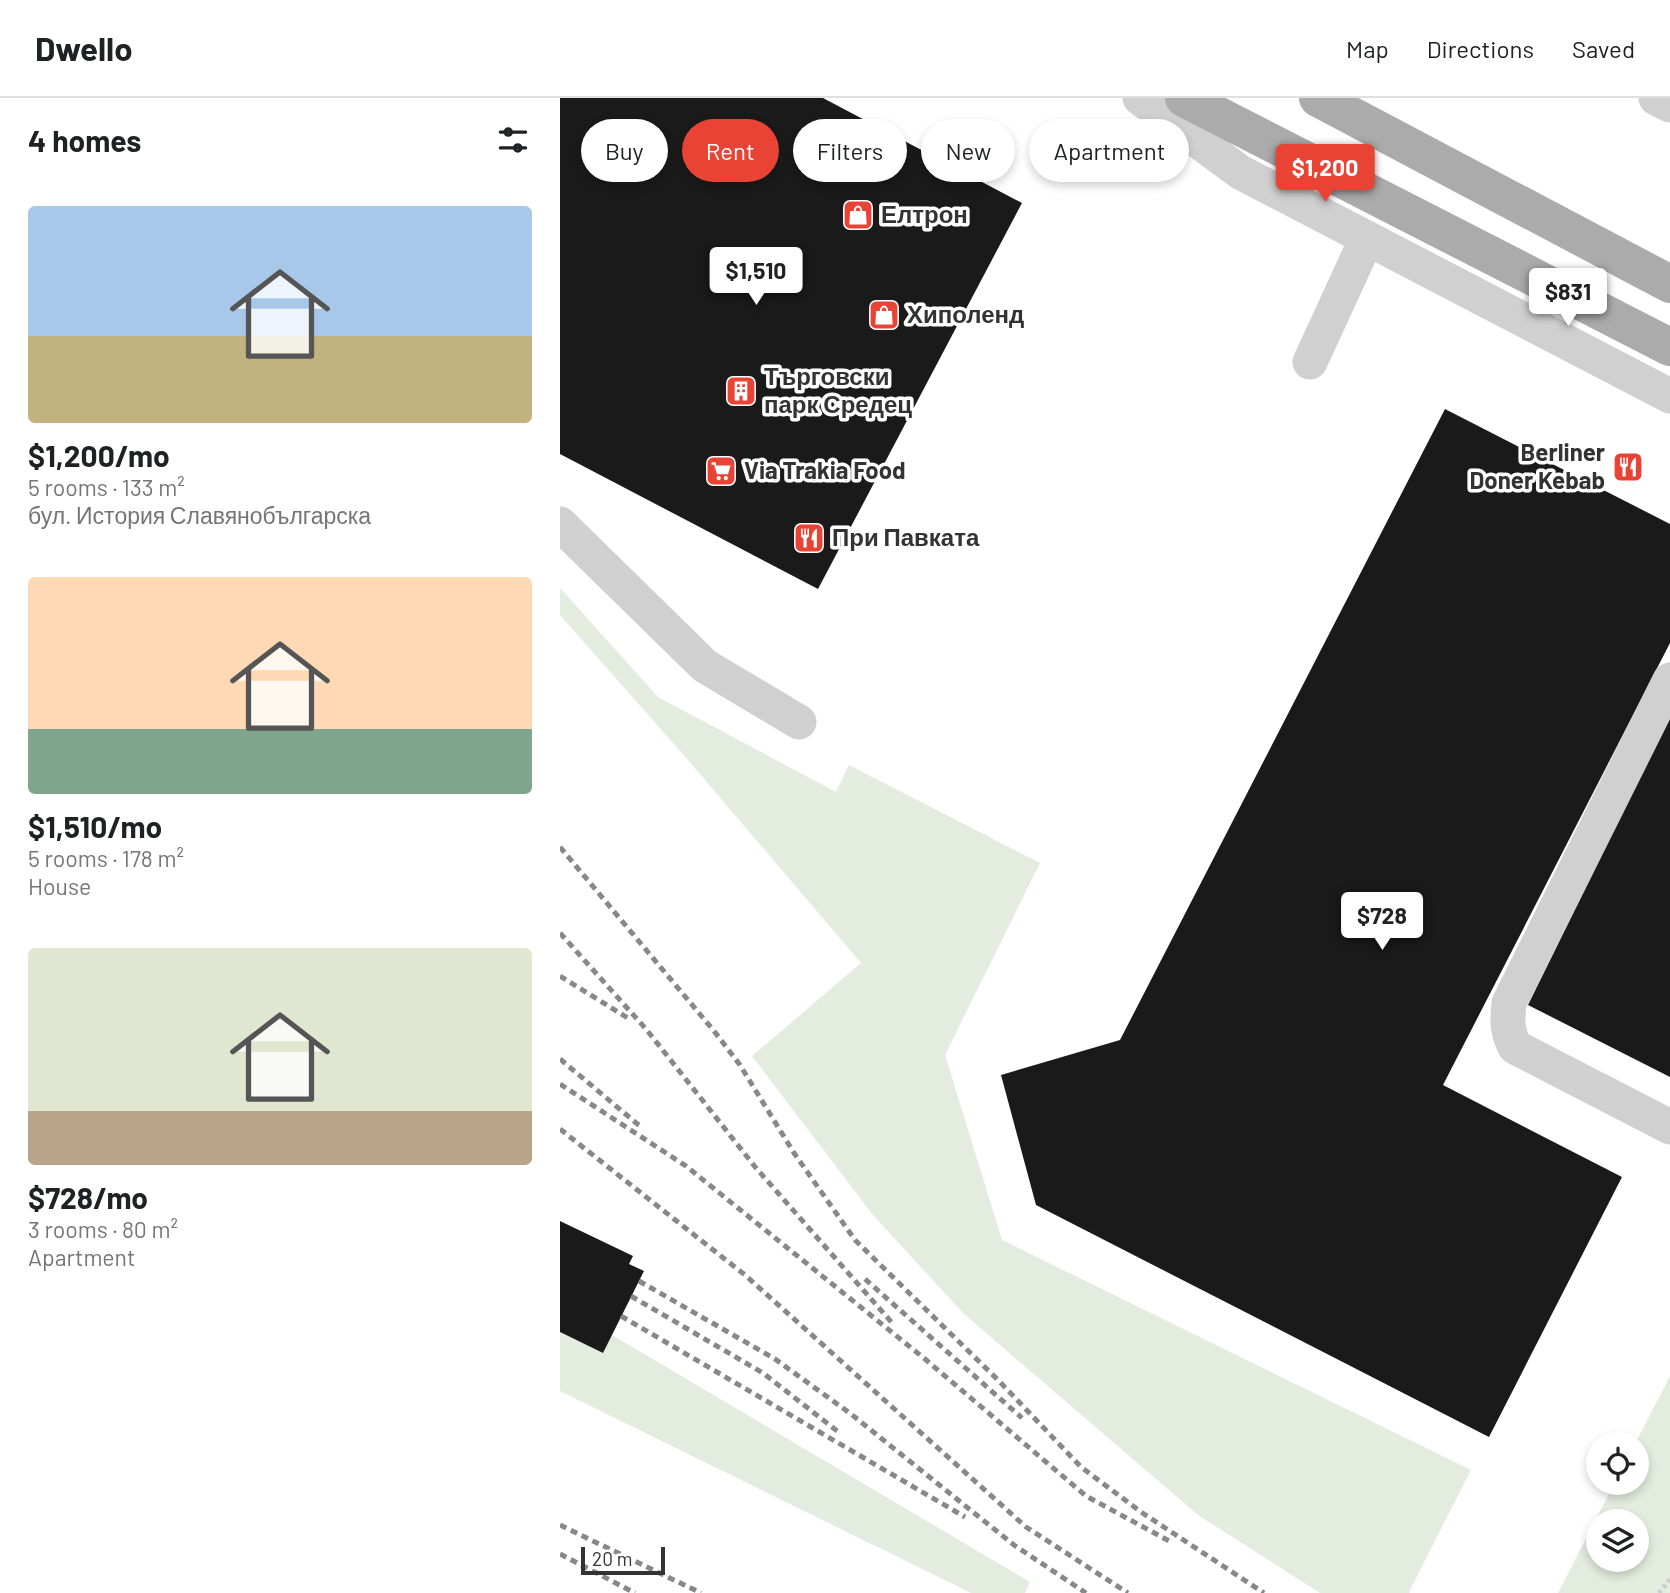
<!DOCTYPE html>
<html lang="en">
<head>
<meta charset="utf-8">
<style>
  :root { --surface:#fff; --page:#f2f2f2; --text:#202124; --muted:#757577; --line:#e0e0e0; --accent:#e94336 }
  body { margin:0; font-family:Barlow,sans-serif; background:var(--page); color:var(--text); height:100vh; display:flex; flex-direction:column; font-size:26px; white-space:nowrap }
  * { box-sizing:border-box; margin:0 }
  p { font-size:23px; color:var(--muted) }
  .icon { flex:none; width:38px; height:38px; fill:none; stroke:currentColor; stroke-width:2; stroke-linecap:round; stroke-linejoin:round }
  .map { position:relative; flex:1; overflow:hidden }
  .details { display:flex; flex-direction:column; background:var(--surface); width:560px }
  .details>* { flex:none }
  .top-card { position:absolute; left:21px; top:21px; width:665px; height:63px; display:flex; gap:14px }
  .tools { position:absolute; left:1026px; top:1334px; display:grid; gap:14px }
  .tools a { display:grid; place-items:center; width:63px; height:63px; border-radius:50%; background:var(--surface); box-shadow:0 4px 10px #0003; font-size:35px }
  .scale { position:absolute; left:21px; bottom:18px; width:84px; box-sizing:border-box; padding-left:7px; border:4px solid #333; border-top:0; font-size:19px; line-height:24px; white-space:nowrap; color:#333; -webkit-text-stroke:5px #fff; paint-order:stroke }
  .price { position:absolute; translate:-50% -60px; padding:0 16px; border-radius:7px; background:#fff; color:#222; font-size:23px; line-height:46px; filter:drop-shadow(0 2px 4px #0008) }
  .price::after { content:''; position:absolute; left:50%; top:42px; width:21px; height:16px; margin-left:-10px; background:inherit; clip-path:polygon(0 0,100% 0,50% 100%) }
  .price.on { background:var(--accent); color:#fff }
  ul { padding:0; list-style:none }
  li { display:grid; align-content:center; gap:14px; height:371px; padding:0 28px }
  li span { display:grid; place-items:center; height:217px; border-radius:7px; color:#555 }
  li>.icon { margin-inline-start:auto }
  span .icon { width:126px; height:126px; fill:#fffc; stroke-width:1 }
  li b { font-size:30px }
  h2 { display:flex; justify-content:space-between; align-items:center; height:84px; padding:0 28px; font-size:30px }
  .pill { padding:0 24px; border-radius:32px; background:var(--surface); box-shadow:0 4px 10px #0003; font-size:24px; line-height:63px }
  .pill.on { background:var(--accent); color:#fff }
  header { display:flex; align-items:center; gap:42px; box-sizing:border-box; height:98px; padding:0 35px; background:var(--surface); border-bottom:2px solid var(--line) }
  header strong { font-size:33px }
  nav { display:flex; gap:38px; margin-inline-start:auto; font-size:24px }
  main { display:flex; flex:1; min-height:0 }
  .map>svg:first-child { display:block }
</style>
</head>
<body>
<header>
<strong>Dwello</strong>
<nav><a>Map</a><a>Directions</a><a>Saved</a></nav>
</header>
<main>
<section class="details">
<h2>4 homes<svg class="icon" aria-label="filters" viewBox="0 0 24 24"><path d="M4 7h16M4 17h16"/><circle cx="9" cy="7" r="2"/><circle cx="15" cy="17" r="2"/></svg></h2>
<ul>
<li><span style="background:linear-gradient(#a9c7e8 60%,#c2b280 0)"><svg class="icon" aria-label="home" viewBox="0 0 24 24"><path d="M3 11l9-7 9 7M6 9v11h12V9"/></svg></span><div><b>$1,200/mo</b><p>5 rooms · 133 m²</p><p>бул. История Славянобългарска</p></div></li>
<li><span style="background:linear-gradient(#ffd9b3 70%,#7fa58c 0)"><svg class="icon" aria-label="home" viewBox="0 0 24 24"><path d="M3 11l9-7 9 7M6 9v11h12V9"/></svg></span><div><b>$1,510/mo</b><p>5 rooms · 178 m²</p><p>House</p></div></li>
<li><span style="background:linear-gradient(#dfe7d0 75%,#b9a48a 0)"><svg class="icon" aria-label="home" viewBox="0 0 24 24"><path d="M3 11l9-7 9 7M6 9v11h12V9"/></svg></span><div><b>$728/mo</b><p>3 rooms · 80 m²</p><p>Apartment</p></div></li>
</ul>
</section>
<div class="map">
<svg width="1110" height="1495" viewBox="0 0 1110 1495">
  <rect width="100%" height="100%" fill="#fff"/>
  <!-- green -->
  <path fill="#e4ecdf" fill-rule="evenodd" d="M0,490L98,599L276,694L289,667L480,765L385,957L442,1142L911,1372L849,1494L850,1495H760L638,1417L404,1216L313,1117L192,958L301,865L128,662L0,517Z
    M0,1234L43,1255L52,1237L470,1484L465,1495H411L0,1293Z
    M1110,1278V1495H998L1055,1384H1076L1075,1346ZM1038,1423H1076V1461H1038Z"/>
  <!-- building -->
  <path fill="#1a1a1a" d="M0,0H263L462,105L258,491L0,356Z
    M885,311L1110,426V545L883,987L1062,1079L929,1339L476,1107L441,977L560,942Z
    M1110,618V979L968,907Z
    M0,1123L73,1158L69,1166L84,1173L43,1255L0,1234Z"/>
  <g fill="none" stroke-linecap="round" stroke-linejoin="round">
    <!-- path -->
    <path stroke="#cdcdcd" stroke-width="4.5" stroke-dasharray="3.5 3.5" stroke-linecap="butt" d="M1099,1495L1110,1481"/>
    <!-- minor -->
    <path stroke="#d0d0d0" stroke-width="35" d="M580,0L680,74L1110,298
      M1096,0L1110,7
      M750,264L807,140
      M0,426L145,568L239,624
      M1110,582L949,905C947,923 947,933 955,949L1110,1029"/>
    <!-- major -->
    <path stroke="#ababab" stroke-width="38" d="M624,0L1110,249
      M758,0L1110,186"/>
    <!-- rail -->
    <path stroke="#888" stroke-width="5" stroke-dasharray="7 5" stroke-linecap="butt" d="M0,749L154,933L180,967L234,1055L295,1142L439,1283L521,1369L581,1414L704,1495
      M0,835L86,931L196,1070L334,1227
      M0,878L71,922
      M0,961L81,1029
      M0,986L126,1068L365,1261L526,1398L611,1444
      M0,1031L185,1177L466,1429L568,1495
      M305,1181L462,1320
      M79,1183L215,1261L291,1316L454,1447L526,1495
      M71,1198L203,1275L281,1336
      M61,1218L405,1419
      M0,1427L141,1495
      M0,1456L75,1495"/>
  </g>
  <!-- icons -->
  <defs>
    <g id="shop-square" transform="scale(1.575)"><rect x="-9" y="-9" width="18" height="18" rx="4" fill="#e94336" stroke="#fff"/><path d="M-5-2.5h2.3a2.7 3.5 0 0 1 5.4 0H5L5.5 6h-11ZM-1.5-2.5h3a1.5 2.3 0 0 0-3 0Z" fill="#fff"/></g>
    <g id="building-square" transform="scale(1.575)"><rect x="-9" y="-9" width="18" height="18" rx="4" fill="#e94336" stroke="#fff"/><path d="M-4-6H4V6H1V3H-1V6H-4ZM-2.5-4.3h1.7v1.8h-1.7ZM.8-4.3h1.7v1.8H.8ZM-2.5-1h1.7V.8h-1.7ZM.8-1h1.7V.8H.8Z" fill="#fff"/></g>
    <g id="restaurant-square" transform="scale(1.575)"><rect x="-9" y="-9" width="18" height="18" rx="4" fill="#e94336" stroke="#fff"/><path d="M-5-6h1v4h1v-4h1v4h1v-4h1v5L-1.5 .5V6h-2V.5L-5-1ZM5-6V6H3V1.5H1.5Q1.5-4 5-6Z" fill="#fff"/></g>
    <g id="supermarket-square" transform="scale(1.575)"><rect x="-9" y="-9" width="18" height="18" rx="4" fill="#e94336" stroke="#fff"/><path d="M-6-5.5h2.5l.6 2H6L4.5 2H-2.5L-4.4-4H-6ZM-1.5 3.2a1.3 1.3 0 1 0 .1 0ZM3 3.2a1.3 1.3 0 1 0 .1 0Z" fill="#fff"/></g>
  </defs>
  <g fill-rule="evenodd">
    <use href="#shop-square" x="298" y="117"/>
    <use href="#shop-square" x="324" y="217"/>
    <use href="#building-square" x="181" y="293"/>
    <use href="#restaurant-square" x="1068" y="369"/>
    <use href="#supermarket-square" x="161" y="373"/>
    <use href="#restaurant-square" x="249" y="440"/>
  </g>
  <g text-anchor="middle" stroke-width="7" stroke-linejoin="round" paint-order="stroke">
    <!-- poi labels -->
    <g font-size="24" font-weight="bold" fill="#333" stroke="#fff" text-anchor="start">
      <text x="321" y="125">Елтрон</text>
      <text x="347" y="225">Хиполенд</text>
      <text x="204" y="287">Търговски<tspan x="204" dy="28">парк Средец</tspan></text>
      <text x="1045" y="363" text-anchor="end">Berliner<tspan x="1045" dy="28">Doner Kebab</tspan></text>
      <text x="184" y="381">Via Trakia Food</text>
      <text x="272" y="448">При Павката</text>
    </g>
  </g>
</svg>
<div class="tools">
<a><svg class="icon" aria-label="locate" viewBox="0 0 24 24"><circle cx="12" cy="12" r="6"/><path d="M12 2v4M12 18v4M2 12h4M18 12h4"/></svg></a>
<a><svg class="icon" aria-label="layers" viewBox="0 0 24 24"><path d="M12 4l9 5-9 5-9-5zM3 14l9 5 9-5"/></svg></a>
</div>
<div class="scale">20 m</div>
<b class="price on" style="left:765px;top:106px">$1,200</b>
<b class="price" style="left:196px;top:209px">$1,510</b>
<b class="price" style="left:1008px;top:230px">$831</b>
<b class="price" style="left:822px;top:854px">$728</b>
<div class="top-card">
<a class="pill">Buy</a>
<a class="pill on">Rent</a>
<a class="pill">Filters</a>
<a class="pill">New</a>
<a class="pill">Apartment</a>
</div>
</div>
</main>
</body>
</html>
